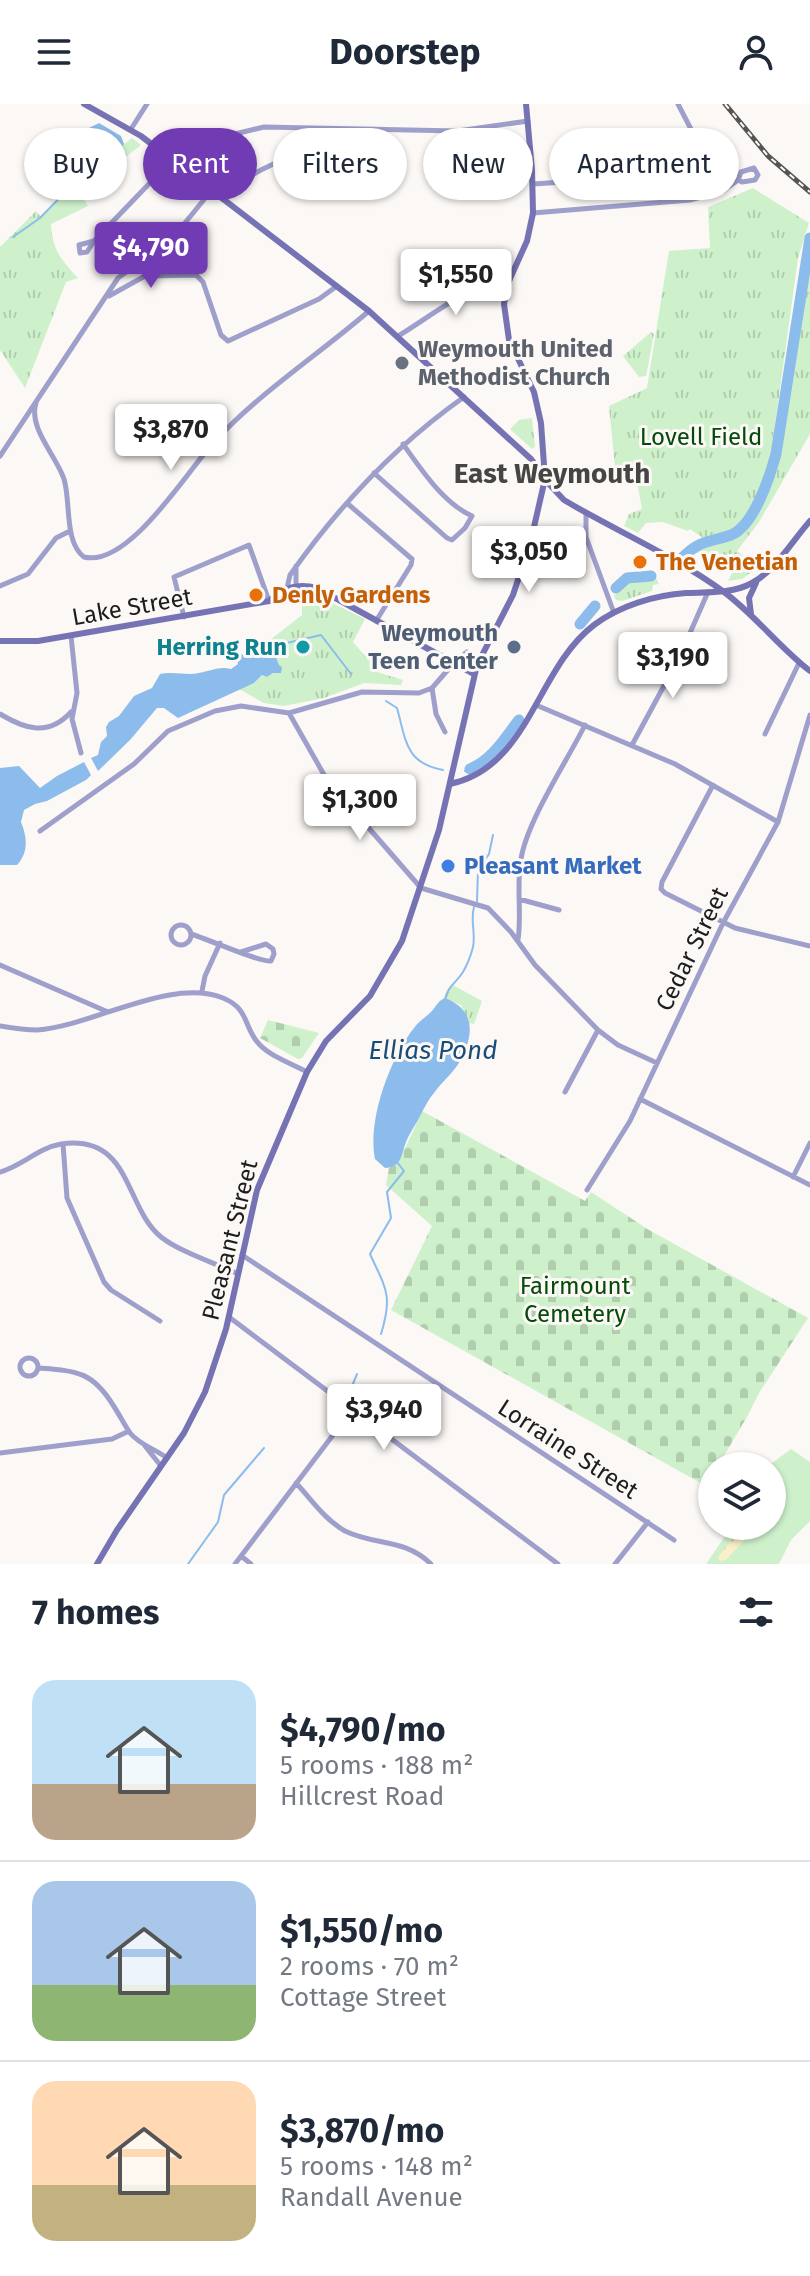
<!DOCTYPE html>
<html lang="en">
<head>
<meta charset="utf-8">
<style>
  :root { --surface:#fff; --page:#f6f6f7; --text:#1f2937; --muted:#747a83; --line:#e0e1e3; --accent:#713cb3 }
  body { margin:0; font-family:"Fira Sans",sans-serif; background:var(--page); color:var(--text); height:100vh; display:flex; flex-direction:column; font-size:30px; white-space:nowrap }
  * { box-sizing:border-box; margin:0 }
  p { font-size:26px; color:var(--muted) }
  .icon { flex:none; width:44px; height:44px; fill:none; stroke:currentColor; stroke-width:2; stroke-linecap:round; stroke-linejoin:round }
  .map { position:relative; height:1460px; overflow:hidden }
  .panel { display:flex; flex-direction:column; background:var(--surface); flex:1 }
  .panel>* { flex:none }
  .guide { position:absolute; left:24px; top:24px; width:762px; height:72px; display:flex; gap:16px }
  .buttons { position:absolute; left:698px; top:1348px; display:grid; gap:16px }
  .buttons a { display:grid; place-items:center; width:88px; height:88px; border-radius:50%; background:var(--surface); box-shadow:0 2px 6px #0004; font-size:40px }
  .price { position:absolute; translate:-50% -68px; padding:0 18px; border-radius:8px; background:#fff; color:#222; font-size:26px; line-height:52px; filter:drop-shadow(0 2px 4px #0008) }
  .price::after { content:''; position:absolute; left:50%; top:48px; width:24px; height:18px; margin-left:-12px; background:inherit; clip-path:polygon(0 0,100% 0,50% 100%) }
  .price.on { background:var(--accent); color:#fff }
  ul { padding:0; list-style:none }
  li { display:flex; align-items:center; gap:24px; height:200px; padding:0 32px }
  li+li { border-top:2px solid var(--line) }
  li span { display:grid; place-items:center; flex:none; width:224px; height:160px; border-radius:24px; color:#555 }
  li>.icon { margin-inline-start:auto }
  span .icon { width:96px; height:96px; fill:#fffc; stroke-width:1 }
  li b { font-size:34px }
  h2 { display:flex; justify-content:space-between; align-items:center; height:96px; padding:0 32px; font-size:34px }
  .chip { padding:0 28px; border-radius:36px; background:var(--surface); box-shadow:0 2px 6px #0004; font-size:28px; line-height:72px }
  .chip.on { background:var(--accent); color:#fff }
  header { display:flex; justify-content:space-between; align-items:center; height:104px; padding:0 32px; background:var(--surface); font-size:36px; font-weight:700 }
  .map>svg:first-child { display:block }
</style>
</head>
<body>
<header><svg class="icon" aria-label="menu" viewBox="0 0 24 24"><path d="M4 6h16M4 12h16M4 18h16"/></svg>Doorstep<svg class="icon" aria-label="person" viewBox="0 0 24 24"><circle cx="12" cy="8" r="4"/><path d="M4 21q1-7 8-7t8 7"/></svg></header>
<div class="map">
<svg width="810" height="1460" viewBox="0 0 810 1460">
  <defs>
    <pattern id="sand-dots" width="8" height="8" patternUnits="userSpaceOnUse" patternTransform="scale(2)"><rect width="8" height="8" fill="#f9efc9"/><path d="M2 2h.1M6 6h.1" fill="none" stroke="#d5ccac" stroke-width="1.8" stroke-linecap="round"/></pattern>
    <pattern id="cemetery-stones" width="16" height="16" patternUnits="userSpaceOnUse" patternTransform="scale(2)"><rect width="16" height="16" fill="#cef1cb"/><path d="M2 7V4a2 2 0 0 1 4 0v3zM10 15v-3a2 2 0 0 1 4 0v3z" fill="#b0ceae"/></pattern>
    <pattern id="park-tufts" width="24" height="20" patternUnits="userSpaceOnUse" patternTransform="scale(2)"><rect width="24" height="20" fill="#cef1cb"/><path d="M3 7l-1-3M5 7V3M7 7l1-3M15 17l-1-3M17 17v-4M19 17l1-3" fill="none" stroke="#b0ceae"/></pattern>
  </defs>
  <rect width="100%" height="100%" fill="#fbf8f5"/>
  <!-- grass -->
  <path fill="#cef1cb" d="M791,1345L810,1358V1417L791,1436L779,1460H706L732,1422H772V1362H768Z"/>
  <!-- sand -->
  <path fill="url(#sand-dots)" d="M742,1422H750V1430L727,1455L721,1457L718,1455L719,1452Z"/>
  <!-- cemetery -->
  <path fill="url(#cemetery-stones)" d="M268,916L319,929L302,954L298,955L260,934Z
    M422,1007L585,1097L591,1088L649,1126L808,1214L759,1289L748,1311L718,1362H712V1372L706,1382L391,1206L432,1122L386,1081L389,1064C403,1057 414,1023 422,1007Z"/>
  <!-- park -->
  <path fill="url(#park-tufts)" d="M132,34L141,41L80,89L88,102L51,120C52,145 61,156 78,174L66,178L25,284L0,246V143L36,107L41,113L70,80L74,81Z
    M753,84L809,119L798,154L768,372L751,406L735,426L703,434L690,425L688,427L663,418L646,419L638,429L624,422L629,410L642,405L634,361L615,363L609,302L647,284L669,147L710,144L708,103Z
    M810,149V330L759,418L737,447L759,463L742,475L728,477L736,461L708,450L690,448L697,442L729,433L731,436L751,413L776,367Z
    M651,228L654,230L646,272L639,273L623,252Z
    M532,314L535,343L532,345L510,325L519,316Z
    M656,474L659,480L653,481L652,487L622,497L616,496L613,490L615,491L628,476Z
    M315,495L328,497L365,515L353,538L380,569L403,576L401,581L364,579L324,594L284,602L264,599L239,585L254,579L262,571L267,573L282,563L279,561L270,536L302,511V498Z
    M451,880L482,897L474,920L469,919L461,901L444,894Z"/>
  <!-- water -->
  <path fill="#8cbceb" d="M99,19L121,32L124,40C116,51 105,58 93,65C86,68 81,77 73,80L74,67L81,61L78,48L81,44L86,49L89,47L92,34L89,24Z
    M268,545H273L279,561L282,563L281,569H273L267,573L262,571L254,579L178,614L164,604H157L130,636L98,667L91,654L98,651L101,638L107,632L106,623L109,618L119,612L134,592L152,584L160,570C175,567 187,572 199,569C210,567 220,562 231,565L238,560L236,553L241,550L251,554Z
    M84,658L91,671L86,676L47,697L35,700L24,706L21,718C27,733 29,748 17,761H0V664L19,662L40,684L57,672Z
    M445,894C474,905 475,929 461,955C455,968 442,977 434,989C427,997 423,1007 418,1016C414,1023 409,1030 406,1038C401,1051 402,1063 385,1064L375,1055C367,1017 390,954 414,924C419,917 426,913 432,907C437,901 438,897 445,894Z"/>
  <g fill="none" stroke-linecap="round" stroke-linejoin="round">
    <!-- stream -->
    <path stroke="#8cbceb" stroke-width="2" d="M13,133L40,114L73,80
      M271,547L278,541L321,531L351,570
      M386,597L397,604C406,636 405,659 443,666
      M465,667L470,665L471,667
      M477,797L478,766L489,750L493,731
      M445,895C448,882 456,879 463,868C467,861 471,851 473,843C476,829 470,817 474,803
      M381,1230C393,1191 386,1185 370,1150L391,1114L387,1088L404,1067L397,1058
      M348,1292L357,1270
      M188,1460L218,1418L224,1391L264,1344"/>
    <!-- river -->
    <path stroke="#8cbceb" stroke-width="11" d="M682,454C701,435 708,439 731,431C754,422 770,372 776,350L810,134
      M616,484L627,474L651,472
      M580,520L595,502
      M470,665C493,655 504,635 519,616"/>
    <!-- street -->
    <path stroke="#9f9fcc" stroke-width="5" d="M678,0L723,87
      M131,25L147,0
      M159,46L185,42L264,23L458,27L528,17
      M754,64L758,71L755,76L742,78L738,76L741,68Z
      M533,80L671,71L688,81L690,96L723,87L738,76
      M222,95C257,56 320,45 367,28
      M533,109L690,96
      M94,137L87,148L80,149L79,141L94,137L171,57
      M109,192L145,172L196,171L203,178L221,231L228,237L319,195L337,182
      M398,232C432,212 469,179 510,176
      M36,299C28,324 56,351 64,375C71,398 64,438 84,453C128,464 187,368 213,339C259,289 318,251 369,207
      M0,352L118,174L171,136L211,87
      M374,369L447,434L452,436L465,424L472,412C443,399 421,365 403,340
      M348,400L412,455L411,461L376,517
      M586,409V433L614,509
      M0,482L28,470L56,434L70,427
      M292,494L287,484L290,471C338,403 396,341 464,293
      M292,494L296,482V462
      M184,513L174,473L249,441L269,497
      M71,532L77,589L72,615L81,649
      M536,601L675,660L778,718
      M289,609L327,676L421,784L488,804L511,828L535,861L598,926L618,941L657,959
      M0,610C25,625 48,633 71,608
      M445,628L436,610L432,584L453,560L467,548
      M765,630L799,559
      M632,641L679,554L708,488
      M713,681L662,778L661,785L665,789L735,824L810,842
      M40,727L134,660L168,627L215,607L241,602L289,609L362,588L419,589L432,584
      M519,795L559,806
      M171 831a10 10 0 1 1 20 0a10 10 0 1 1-20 0Z
      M191,830C208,835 258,858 271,857L274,850L273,845L266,840L241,848
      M518,836C522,809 516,782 521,755C527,717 567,657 585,621
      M0,861L108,908
      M202,887L205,872L220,839
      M0,922C12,924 25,926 37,926C93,922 170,873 223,894C250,905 243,923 259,940C271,953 293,960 307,968
      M565,988L598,926
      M640,995L810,1081
      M63,1040L67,1094L104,1178L111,1186L160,1217
      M0,1068C22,1062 38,1044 61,1040C132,1030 124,1103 161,1133C180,1148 215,1159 238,1170
      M793,1073L810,1039
      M587,1086L630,1017L723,819L778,718L810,611
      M242,1151L674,1436
      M229,1213L558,1460
      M20 1263a9 9 0 1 1 18 0a9 9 0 1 1-18 0Z
      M38,1264C76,1267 92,1267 113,1301C119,1310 124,1320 130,1329C140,1341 155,1345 167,1354
      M145,1342L161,1362
      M0,1349L112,1335L129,1327
      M296,1379C312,1396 324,1415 345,1427C376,1442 404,1434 431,1460
      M241,1452L251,1460
      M235,1460L352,1306
      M615,1460L648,1418"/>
    <!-- secondary -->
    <path stroke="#7673b4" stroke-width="6" d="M84,0L141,32L369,207L531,355L549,380L564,396C616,427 675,452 724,488C756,512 779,543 810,567
      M269,497C284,483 298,479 317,484L474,570
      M751,510L749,494L756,479
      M0,537H38L269,497L307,492H332
      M450,680C530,663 536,565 594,521C619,502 655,491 686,489C707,488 732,490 752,479C775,467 793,436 810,417
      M97,1460L117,1426L184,1329L205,1288L226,1225L257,1086L307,968L326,937L370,892L402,837L439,726L477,561L513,491L531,436L545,375L541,319L534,288L509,236L504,200L508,179L527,137L533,109L532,66L526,0"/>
    <!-- rail casing -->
    <g stroke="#565553" stroke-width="5">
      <path id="rail" d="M725,0L768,52L810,88"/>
    </g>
    <!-- rail -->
    <use href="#rail" stroke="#fbf8f5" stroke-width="2" stroke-dasharray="6" stroke-linecap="butt"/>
  </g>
  <!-- markers -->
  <circle fill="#6b7280" stroke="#fbf8f5" stroke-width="3" cx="402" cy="259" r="8"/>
  <g fill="#e8710a" stroke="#fbf8f5" stroke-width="3">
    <circle cx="640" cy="458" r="8"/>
    <circle cx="256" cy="491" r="8"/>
  </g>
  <circle fill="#0f9aa8" stroke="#fbf8f5" stroke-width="3" cx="303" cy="543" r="8"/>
  <circle fill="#5c6f8a" stroke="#fbf8f5" stroke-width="3" cx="514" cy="543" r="8"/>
  <circle fill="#3f7fe0" stroke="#fbf8f5" stroke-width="3" cx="448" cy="762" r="8"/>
  <g text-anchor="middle" stroke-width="6" stroke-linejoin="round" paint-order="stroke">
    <!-- worship labels -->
    <g font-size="24" font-weight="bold" fill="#5b616d" stroke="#fbf8f5" text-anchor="start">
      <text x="418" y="253">Weymouth United<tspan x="418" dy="28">Methodist Church</tspan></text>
    </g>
    <!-- park labels -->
    <g font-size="24" fill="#044a09" stroke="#fbf8f5">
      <text x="701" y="341">Lovell Field</text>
      <text x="575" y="1190">Fairmount<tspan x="575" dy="28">Cemetery</tspan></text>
    </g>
    <!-- food labels -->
    <g font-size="24" font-weight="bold" fill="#c56008" stroke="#fbf8f5" text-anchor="start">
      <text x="656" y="466">The Venetian</text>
      <text x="272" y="499">Denly Gardens</text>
    </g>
    <!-- street labels -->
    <g font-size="24" fill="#1e1d1c" stroke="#fbf8f5">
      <text transform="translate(132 503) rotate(-10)" y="8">Lake Street</text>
      <text transform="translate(692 845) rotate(-64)" y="8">Cedar Street</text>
      <text transform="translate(230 1136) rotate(-76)" y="8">Pleasant Street</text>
      <text transform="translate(568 1345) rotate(33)" y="8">Lorraine Street</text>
    </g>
    <!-- service labels -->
    <g font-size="24" font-weight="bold" fill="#4e5e75" stroke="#fbf8f5" text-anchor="end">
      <text x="498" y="537">Weymouth<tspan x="498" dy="28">Teen Center</tspan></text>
    </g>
    <!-- culture labels -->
    <g font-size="24" font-weight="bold" fill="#0d838f" stroke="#fbf8f5" text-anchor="end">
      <text x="287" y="551">Herring Run</text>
    </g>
    <!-- shop labels -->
    <g font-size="24" font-weight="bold" fill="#366cbe" stroke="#fbf8f5" text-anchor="start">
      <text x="464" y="770">Pleasant Market</text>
    </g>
    <!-- water labels -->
    <g font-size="26" font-style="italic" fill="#1a4c78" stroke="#fbf8f5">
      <text x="433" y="955">Ellias Pond</text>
    </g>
    <!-- quarter labels -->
    <g font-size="28" font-weight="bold" fill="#474543" stroke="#fbf8f5">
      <text x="552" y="379">East Weymouth</text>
    </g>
  </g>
</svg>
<div class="buttons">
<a><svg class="icon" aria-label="layers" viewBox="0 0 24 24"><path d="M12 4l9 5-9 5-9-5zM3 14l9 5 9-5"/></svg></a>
</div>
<b class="price on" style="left:151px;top:186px">$4,790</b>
<b class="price" style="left:456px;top:213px">$1,550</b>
<b class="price" style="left:171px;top:368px">$3,870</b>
<b class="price" style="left:529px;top:490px">$3,050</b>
<b class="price" style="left:673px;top:596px">$3,190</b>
<b class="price" style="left:360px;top:738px">$1,300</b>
<b class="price" style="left:384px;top:1348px">$3,940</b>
<div class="guide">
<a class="chip">Buy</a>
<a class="chip on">Rent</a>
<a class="chip">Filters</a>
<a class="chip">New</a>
<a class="chip">Apartment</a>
</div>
</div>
<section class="panel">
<h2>7 homes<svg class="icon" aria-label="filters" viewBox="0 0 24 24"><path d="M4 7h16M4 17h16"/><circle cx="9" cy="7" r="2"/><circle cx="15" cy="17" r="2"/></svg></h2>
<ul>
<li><span style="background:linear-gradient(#bfe0f5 65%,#b9a48a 0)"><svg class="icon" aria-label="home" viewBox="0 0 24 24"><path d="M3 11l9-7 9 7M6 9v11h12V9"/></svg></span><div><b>$4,790/mo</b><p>5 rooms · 188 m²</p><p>Hillcrest Road</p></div></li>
<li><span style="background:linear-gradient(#a9c7e8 65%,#8fb573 0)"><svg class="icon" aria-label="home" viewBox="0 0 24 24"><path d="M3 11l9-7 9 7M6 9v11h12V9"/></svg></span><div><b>$1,550/mo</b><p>2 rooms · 70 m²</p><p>Cottage Street</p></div></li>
<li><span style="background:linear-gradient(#ffd9b3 65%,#c2b280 0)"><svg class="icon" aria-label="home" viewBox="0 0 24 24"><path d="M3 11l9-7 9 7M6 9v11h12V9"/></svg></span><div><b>$3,870/mo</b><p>5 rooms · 148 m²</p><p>Randall Avenue</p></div></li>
</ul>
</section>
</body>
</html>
